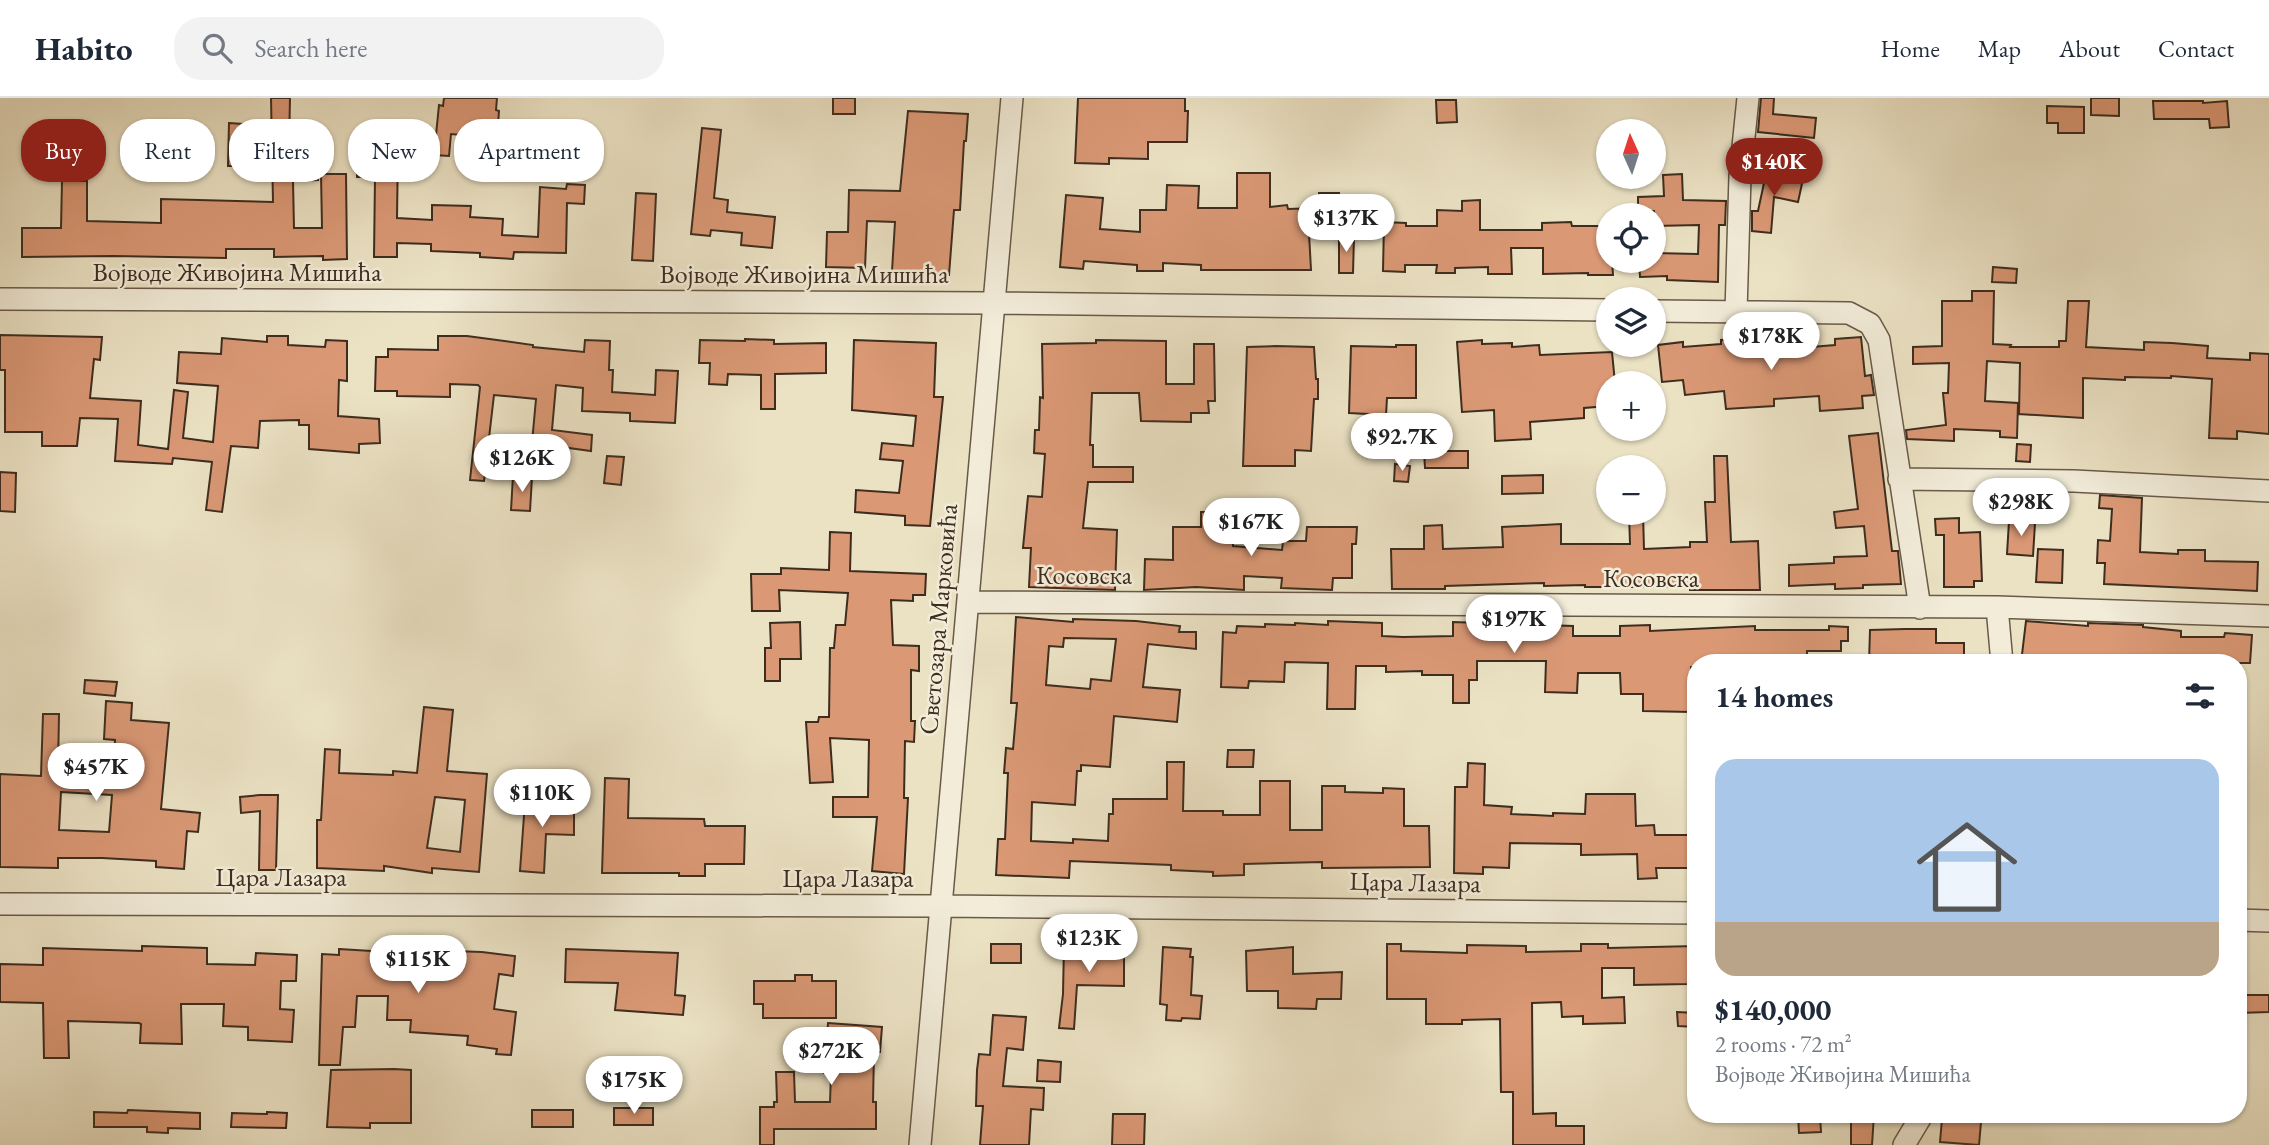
<!DOCTYPE html>
<html lang="en">
<head>
<meta charset="utf-8">
<style>
  :root { --surface:#fff; --page:#f2f2f3; --text:#1f2937; --muted:#747a83; --line:#e0e1e3; --accent:#8f2418 }
  body { margin:0; font-family:"EB Garamond",serif; background:var(--page); color:var(--text); height:100vh; display:flex; flex-direction:column; font-size:26px; white-space:nowrap }
  * { box-sizing:border-box; margin:0 }
  p { font-size:23px; color:var(--muted) }
  .icon { flex:none; width:38px; height:38px; fill:none; stroke:currentColor; stroke-width:2; stroke-linecap:round; stroke-linejoin:round }
  .map { position:relative; flex:1; overflow:hidden }
  .side { position:absolute; left:1687px; top:556px; width:560px; height:469px; display:flex; flex-direction:column; background:var(--surface); border-radius:28px; box-shadow:0 2px 5px #0004 }
  .side>* { flex:none }
  .guide { position:absolute; left:21px; top:21px; width:665px; height:63px; display:flex; gap:14px }
  .needle { width:46px; rotate:357deg }
  .fabs { position:absolute; left:1596px; top:21px; display:grid; gap:14px }
  .fabs a { display:grid; place-items:center; width:70px; height:70px; border-radius:50%; background:var(--surface); box-shadow:0 2px 5px #0004; font-size:35px }
  .price { position:absolute; translate:-50% -60px; padding:0 16px; border-radius:24px; background:#fff; color:#222; font-size:23px; line-height:46px; filter:drop-shadow(0 2px 4px #0008) }
  .price::after { content:''; position:absolute; left:50%; top:42px; width:21px; height:16px; margin-left:-10px; background:inherit; clip-path:polygon(0 0,100% 0,50% 100%) }
  .price.active { background:var(--accent); color:#fff }
  ul { padding:0; list-style:none }
  li { display:grid; align-content:center; gap:14px; height:371px; padding:0 28px }
  li span { display:grid; place-items:center; height:217px; border-radius:21px; color:#555 }
  li>.icon { margin-inline-start:auto }
  span .icon { width:126px; height:126px; fill:#fffc; stroke-width:1 }
  li b { font-size:30px }
  h2 { display:flex; justify-content:space-between; align-items:center; height:84px; padding:0 28px; font-size:30px }
  .chip { padding:0 24px; border-radius:28px; background:var(--surface); box-shadow:0 2px 5px #0004; font-size:24px; line-height:63px }
  .chip.active { background:var(--accent); color:#fff }
  header { display:flex; align-items:center; gap:42px; box-sizing:border-box; height:98px; padding:0 35px; background:var(--surface); border-bottom:2px solid var(--line) }
  header strong { font-size:33px }
  nav { display:flex; gap:38px; margin-inline-start:auto; font-size:24px }
  .search { width:490px; height:63px; background:var(--page); display:flex; align-items:center; gap:18px; box-sizing:border-box; padding:0 24px; border-radius:28px; color:var(--muted); font-size:26px }
  .map>svg:first-child { display:block }
</style>
</head>
<body>
<header>
<strong>Habito</strong>
<div class="search"><svg class="icon" aria-label="search" viewBox="0 0 24 24"><circle cx="10" cy="10" r="6"/><path d="M15 15l6 6"/></svg>Search here</div>
<nav><a>Home</a><a>Map</a><a>About</a><a>Contact</a></nav>
</header>
<div class="map">
<svg width="2269" height="1047" viewBox="0 0 2269 1047">
  <rect width="100%" height="100%" fill="#ebe2c4"/>
  <filter id="stains"><feTurbulence type="fractalNoise" baseFrequency=".00286" numOctaves="4"/><feColorMatrix values="0 0 0 0 .2 0 0 0 0 .09 0 0 0 0 .02 0 0 0 .5 -.17"/></filter>
  <radialGradient id="worn" r=".72"><stop offset=".6" stop-color="#630" stop-opacity="0"/><stop offset="1" stop-color="#630" stop-opacity=".3"/></radialGradient>
  <!-- building -->
  <path fill="#da9875" stroke="#3e2d1f" stroke-width="2" fill-rule="evenodd" d="M271,0H290L289,48H317L318,82L293,83L294,130H322L321,76H346L347,161L323,162V158L274,159V151H226V160L113,158L22,159V130H61L62,83H87V123L161,125V101L273,104Z
    M444,0H497L496,12L499,13L497,40L451,36L449,58L434,57L439,7L443,8Z
    M833,0H855V16H833Z
    M1078,0H1185V13H1188L1187,44H1148V61L1109,60V66L1075,65Z
    M1761,0H1774L1773,16L1816,20L1814,40L1758,34Z
    M2091,0H2119V18L2091,17Z
    M1436,2H1456L1457,24L1437,25Z
    M2153,3H2203V5L2227,3L2229,29L2210,30L2209,21H2154Z
    M2047,8L2084,9V35H2058V25H2047Z
    M908,13L968,16L966,43H964L960,112H954L949,177L892,173L895,124L867,123L865,170L826,169L827,134H848L849,92L900,93Z
    M229,25L243,26L242,68H228Z
    M702,30L721,32L714,100L728,102L727,114L775,119L772,150L741,147L742,135L711,132L710,138L691,136Z
    M375,50H398L397,120L432,122V107L471,108L470,119L503,121L502,137L538,139L540,89L566,91L567,86L585,87L584,106L567,105L566,155L514,154L513,161L480,159V155L431,153V146L397,145V159H374L375,79H357V59H375Z
    M485,54L516,57L514,72L483,68Z
    M1767,71L1776,73L1775,76L1803,81L1798,104L1774,99L1771,135L1752,133V113H1758Z
    M1237,75H1270V109L1287,107L1288,111L1319,110V95H1339V135H1309L1311,172H1201V167L1163,165V173H1137V167L1084,163L1083,171L1060,169L1066,97L1103,100L1100,131L1140,134V112H1166L1167,87L1199,88L1198,110H1237Z
    M1682,76L1683,102L1726,103L1725,127H1719L1718,184L1667,182V178L1640,179L1639,163H1654V155L1698,156L1699,127L1654,128V113L1638,114V99L1664,98L1663,77Z
    M636,95L656,96L653,163L632,162Z
    M1480,102V132H1542V125L1571,124L1572,128H1608V163H1612L1613,177H1588V175L1543,176V150H1511L1512,176H1488V169L1455,170V175H1436L1437,167H1405V174L1383,173L1384,124L1406,125V128H1437V112L1462,113V103Z
    M1339,138H1354L1353,175H1339Z
    M1993,169L2017,171L2016,185L1992,184Z
    M1972,193H1994L1993,246L2011,247L2010,249H2059V243H2066L2068,203H2089L2086,249L2144,252V244L2172,245L2208,248L2207,260L2250,262V255L2269,256V336L2237,333V341L2209,340L2212,281L2171,278V280L2125,279V282L2083,280V320L2019,316L2020,265L1987,263L1985,303L2018,305L2017,340L2000,339V333L1954,331V343L1907,341L1906,332L1946,327L1943,295H1948L1949,265L1913,266V249L1942,248V203H1972Z
    M0,237L102,239L100,262L94,261L90,300L141,303L138,347L168,351L174,292L188,294L183,340L213,344L218,288L177,285L179,254L221,256L222,240L267,244V238H288V247L325,249L326,242L347,243V283L339,282L338,318L379,321L380,345L359,346V355L309,351V327H299V322L260,323L258,350L231,348L222,414L206,412L212,364L173,360L172,366L115,363L118,321L80,320L77,348H42V334H5V272H0Z
    M438,238H467L533,247V249L584,254L585,242L610,243L609,272H613L612,294L655,297L656,272L678,273L675,325L630,323V315L582,313L583,290L556,287L552,332L592,337L591,353L532,345L536,301L494,297L484,383L470,382L480,289L478,287L450,286V299L397,298V293H375L376,259H388V251L438,252Z
    M1861,239L1865,278L1871,277L1874,297L1862,298L1863,310L1820,313L1819,298L1774,301V308L1726,311L1724,293L1685,297L1683,282L1662,284L1658,247L1683,244V249L1721,246V242L1751,240V243L1786,240L1787,251L1835,247V241Z
    M745,241L774,242V246L826,245V275L775,276V311H761V277L728,276L727,287L709,286L710,265H699L700,242L745,243Z
    M854,242L936,245L934,299H943L930,428L905,427V418L855,414L856,392L899,395L903,363L880,361L882,345L913,348L916,318L852,312Z
    M1096,242L1166,243V286H1194V246H1214L1215,303H1208L1209,315H1191V324L1141,323L1139,295H1092L1090,347H1093V369H1133V384H1088L1083,430L1117,432L1115,492L1029,489L1031,450H1023L1028,398L1042,399L1045,356L1034,355L1035,332H1039L1040,299L1043,300L1042,246L1096,245Z
    M1482,242V246L1512,245V249L1539,247L1540,257L1612,254L1615,285H1608V308L1584,310V320L1530,324L1531,341L1495,343L1494,312L1462,314L1457,244Z
    M1396,247H1416V300H1387L1386,317L1349,315L1351,248L1396,249Z
    M1276,248L1314,249L1316,281H1318V301H1314L1311,353L1295,352V368H1243L1247,249Z
    M1878,335L1892,453H1898L1901,486L1863,487V490L1835,491V486L1789,488V467L1834,465V459L1867,458L1864,428L1836,430L1834,414L1858,411L1849,338Z
    M2017,346L2031,347L2030,364L2016,363Z
    M1424,353H1468V370H1425Z
    M607,358L624,359L621,387L604,385Z
    M1714,358H1727L1731,444L1758,443L1760,492H1690V489H1585V487L1544,488V485L1445,488V491H1392L1391,451H1424V428L1442,427L1443,451L1503,449L1502,429L1561,426V446H1630L1629,415H1643L1644,451L1690,449V444H1707L1705,404H1715Z
    M1395,366L1410,368L1408,384L1394,383Z
    M0,374L16,375L15,414L0,413Z
    M1543,377V395L1502,396V378Z
    M513,378L532,379L530,413L511,412Z
    M2034,396H2052L2051,407L2033,405Z
    M2100,397L2142,400L2140,454L2178,456V452H2205V463L2258,464L2257,493L2104,486L2105,465H2097L2098,442L2110,443L2112,411L2099,410Z
    M1201,414H1233V448L1282,452L1283,443H1306L1307,429H1357L1356,446H1352V480H1333L1332,492L1281,490L1282,480L1244,478V492L1196,489L1144,492L1145,461L1173,462V429H1201Z
    M1959,420V435L1980,434L1982,483H1974V489H1944V437H1936L1935,421Z
    M2009,423L2035,425L2033,458L2007,456Z
    M830,434L851,435L850,473L926,476L925,497H913V503L891,502L893,547L919,548V573L911,572V623H915L914,644L905,643L904,700H908L904,776L872,773L877,719H833V699H868L869,642L830,640L833,684L810,685L806,624H818L819,619H829L830,550H834L836,527H845L848,495L779,492L780,513H752L751,476H781V470L829,472Z
    M2038,451L2063,452L2062,485L2036,484Z
    M1016,519L1073,524V521L1136,523L1180,528L1179,534H1196V551L1148,546L1143,589L1180,592L1177,624L1114,618L1110,669L1081,667V673H1077L1075,707L1032,704L1031,743L1073,745V741L1108,743L1109,716H1113V701H1167V664H1184L1183,713H1223V717H1260V683H1290V732H1322V688H1345V694L1383,695V690L1404,691V728H1429L1430,769L1322,770V764L1244,766V777L1213,778V774L1171,772V767L1070,763L1069,780L996,777L998,741H1005L1008,675H1004L1006,650L1013,651L1017,605H1011ZM1064,540L1116,541L1111,583L1091,581L1090,591L1046,587L1049,548L1063,549Z
    M1328,523L1382,525V538L1403,539L1453,538V524L1573,528V538H1620V528L1650,527V533L1755,528V532H1829V528L1848,529V543H1841V553H1807V564L1696,565V569H1691V614L1643,613V596H1621L1620,575H1578L1577,595L1545,594L1546,563H1477V582H1469V605H1453V577H1422V573L1386,574V568H1356L1355,611H1327L1328,565L1285,564L1284,584L1249,583L1248,590L1221,589L1223,534L1236,535L1237,528L1265,529V526L1295,527V525L1328,527Z
    M2026,523L2088,528V525L2143,527V529L2181,533V539H2224L2225,535L2252,537L2250,565H2185V562L2125,557V565H2021Z
    M800,524L801,561H780V583H765V550H771L770,525Z
    M1905,531H1936V545H1964V565H1869L1870,532Z
    M85,582L117,584L115,598L84,595Z
    M106,603L132,605L131,622L169,625L161,711L200,715L198,734L187,733L184,771L156,769V763L102,760H58V770L0,769V676L41,678L43,616H59L58,672L113,675L115,642L104,641ZM61,694L112,697L109,734L59,732Z
    M424,609L453,612L447,673L487,676L479,774L432,770V775L384,768V773L317,770V722H321L325,651L340,652L339,675L393,677V673L417,675ZM435,699L465,702L460,754L427,750Z
    M1228,652H1254L1253,669H1227Z
    M1468,665L1485,666L1484,707L1512,709L1511,716L1553,718V715L1585,716L1586,696H1635L1636,728L1654,727L1655,737H1689V750H1696V770H1656L1657,780L1638,781L1637,756L1581,757V746L1510,745L1509,770L1483,769V776L1454,775L1455,689H1467Z
    M605,680L629,681L628,720L704,721L705,728H745L744,766H705V778H679V775H602Z
    M526,690L540,691L539,706L574,707V737L546,736L544,775L520,773Z
    M260,697H278L276,772H259L260,713L241,715L240,699Z
    M991,846H1021V865H991Z
    M1387,846H1401V853L1467,855V847L1526,848V854L1581,853V846H1608V850L1696,848V881H1688V886L1634,887V870H1602V900L1624,899L1625,925L1583,926V918L1562,919L1561,904L1532,905L1533,1016L1556,1015V1028H1584V1047H1513V994H1501L1500,921L1462,922V926H1426V901H1387Z
    M1064,847L1124,849V888L1077,887L1074,931L1059,930L1063,896Z
    M142,848L207,850V866L255,867L256,855L297,857L296,883H281L280,911L294,912L292,944L248,942V929L223,928L224,906H181L182,946L140,945L141,926L139,925L68,923L69,960H44L43,905L0,904V866L43,867V850L142,853Z
    M1163,849L1191,851L1190,859H1193L1191,897L1202,898L1200,921L1182,920L1181,923L1166,922L1167,907L1160,906Z
    M1293,849V876L1342,874L1341,901H1317L1316,911L1278,910V893H1247L1246,853Z
    M339,851L388,854H425V852L482,854L515,858L513,878L499,876L494,911L516,914L511,957L496,956L497,951L467,947L468,938L410,934L411,922H387L388,898H357L355,929H343L340,967H319L322,856L339,857Z
    M566,851L678,855L675,897L685,898L683,917L615,912L618,885L565,884Z
    M795,877H812V883H836V920H763V906H754V883H795Z
    M2238,897H2269V914L2238,915Z
    M1677,914L1696,915V929L1678,928Z
    M993,917L1026,919L1023,952L1007,950L1003,988L1044,990L1043,1012L1031,1011L1029,1047H980L983,1008H976L977,972L979,956L990,957Z
    M828,925L882,929L880,954H874L873,1004H876V1031H774V1047H760V1009H774V1004H777L776,974H794L795,1004H830L831,975H824Z
    M1038,962L1061,964L1060,984L1037,983Z
    M394,971L411,972V1025H370V1030L327,1029L331,972Z
    M614,1010H653V1027H614Z
    M128,1012L200,1015V1031L168,1030V1035L147,1034V1029H94V1014L127,1015Z
    M532,1012H573V1029H532Z
    M267,1014L287,1015L286,1030L231,1029L232,1015L267,1016Z
    M1113,1016H1145L1144,1047H1112Z
    M1798,1017H1820L1821,1034L1799,1035Z
    M1851,1017H1874L1872,1047H1851Z
    M1942,1021L1981,1024L1979,1047L1940,1044Z"/>
  <g fill="none" stroke-linecap="round" stroke-linejoin="round">
    <!-- minor casing -->
    <g stroke="#695a48" stroke-width="24">
      <path id="minor" d="M0,201L993,205L1608,212
        M1654,213L1849,215L1870,226L1879,242L1920,510
        M1736,214L1740,78L1748,0
        M1899,381L2074,383L2269,393
        M969,504L1997,509L2269,518
        M1997,509L2002,565
        M0,806L940,808L1696,815
        M2238,822L2269,823
        M920,1047L1012,0
        M1904,1047L1922,1017"/>
    </g>
    <!-- minor -->
    <use href="#minor" stroke="#f2ecd9" stroke-width="21"/>
  </g>
  <g text-anchor="middle" stroke-width="5" stroke-linejoin="round" paint-order="stroke">
    <!-- street labels -->
    <g font-size="26" fill="#3e2d1f" stroke="#f2ecd9">
      <text x="237" y="183">Војводе Живојина Мишића</text>
      <text x="804" y="185">Војводе Живојина Мишића</text>
      <text x="1084" y="486">Косовска</text>
      <text x="1651" y="489">Косовска</text>
      <text transform="translate(938 521) rotate(-85)" y="9">Светозара Марковића</text>
      <text x="281" y="788">Цара Лазара</text>
      <text x="848" y="789">Цара Лазара</text>
      <text transform="translate(1415 784) rotate(1)" y="9">Цара Лазара</text>
    </g>
  </g>
  <rect width="100%" height="100%" filter="url(#stains)"/>
  <rect width="100%" height="100%" fill="url(#worn)"/>
</svg>
<div class="fabs">
<a><svg class="needle" viewBox="-14 -14 28 28"><path d="M0-13l5 13h-10z" fill="#e53935"/><path d="M0 13l5-13h-10z" fill="#747a83"/></svg></a>
<a><svg class="icon" aria-label="locate" viewBox="0 0 24 24"><circle cx="12" cy="12" r="6"/><path d="M12 2v4M12 18v4M2 12h4M18 12h4"/></svg></a>
<a><svg class="icon" aria-label="layers" viewBox="0 0 24 24"><path d="M12 4l9 5-9 5-9-5zM3 14l9 5 9-5"/></svg></a>
<a>+</a>
<a>−</a>
</div>
<b class="price active" style="left:1774px;top:100px">$140K</b>
<b class="price" style="left:1346px;top:156px">$137K</b>
<b class="price" style="left:1771px;top:274px">$178K</b>
<b class="price" style="left:1402px;top:375px">$92.7K</b>
<b class="price" style="left:522px;top:396px">$126K</b>
<b class="price" style="left:2021px;top:440px">$298K</b>
<b class="price" style="left:1251px;top:460px">$167K</b>
<b class="price" style="left:1514px;top:557px">$197K</b>
<b class="price" style="left:96px;top:705px">$457K</b>
<b class="price" style="left:542px;top:731px">$110K</b>
<b class="price" style="left:1089px;top:876px">$123K</b>
<b class="price" style="left:418px;top:897px">$115K</b>
<b class="price" style="left:831px;top:989px">$272K</b>
<b class="price" style="left:634px;top:1018px">$175K</b>
<div class="guide">
<a class="chip active">Buy</a>
<a class="chip">Rent</a>
<a class="chip">Filters</a>
<a class="chip">New</a>
<a class="chip">Apartment</a>
</div>
<section class="side">
<h2>14 homes<svg class="icon" aria-label="filters" viewBox="0 0 24 24"><path d="M4 7h16M4 17h16"/><circle cx="9" cy="7" r="2"/><circle cx="15" cy="17" r="2"/></svg></h2>
<ul>
<li><span style="background:linear-gradient(#a9c7e8 75%,#b9a48a 0)"><svg class="icon" aria-label="home" viewBox="0 0 24 24"><path d="M3 11l9-7 9 7M6 9v11h12V9"/></svg></span><div><b>$140,000</b><p>2 rooms · 72 m²</p><p>Војводе Живојина Мишића</p></div></li>
</ul>
</section>
</div>
</body>
</html>
